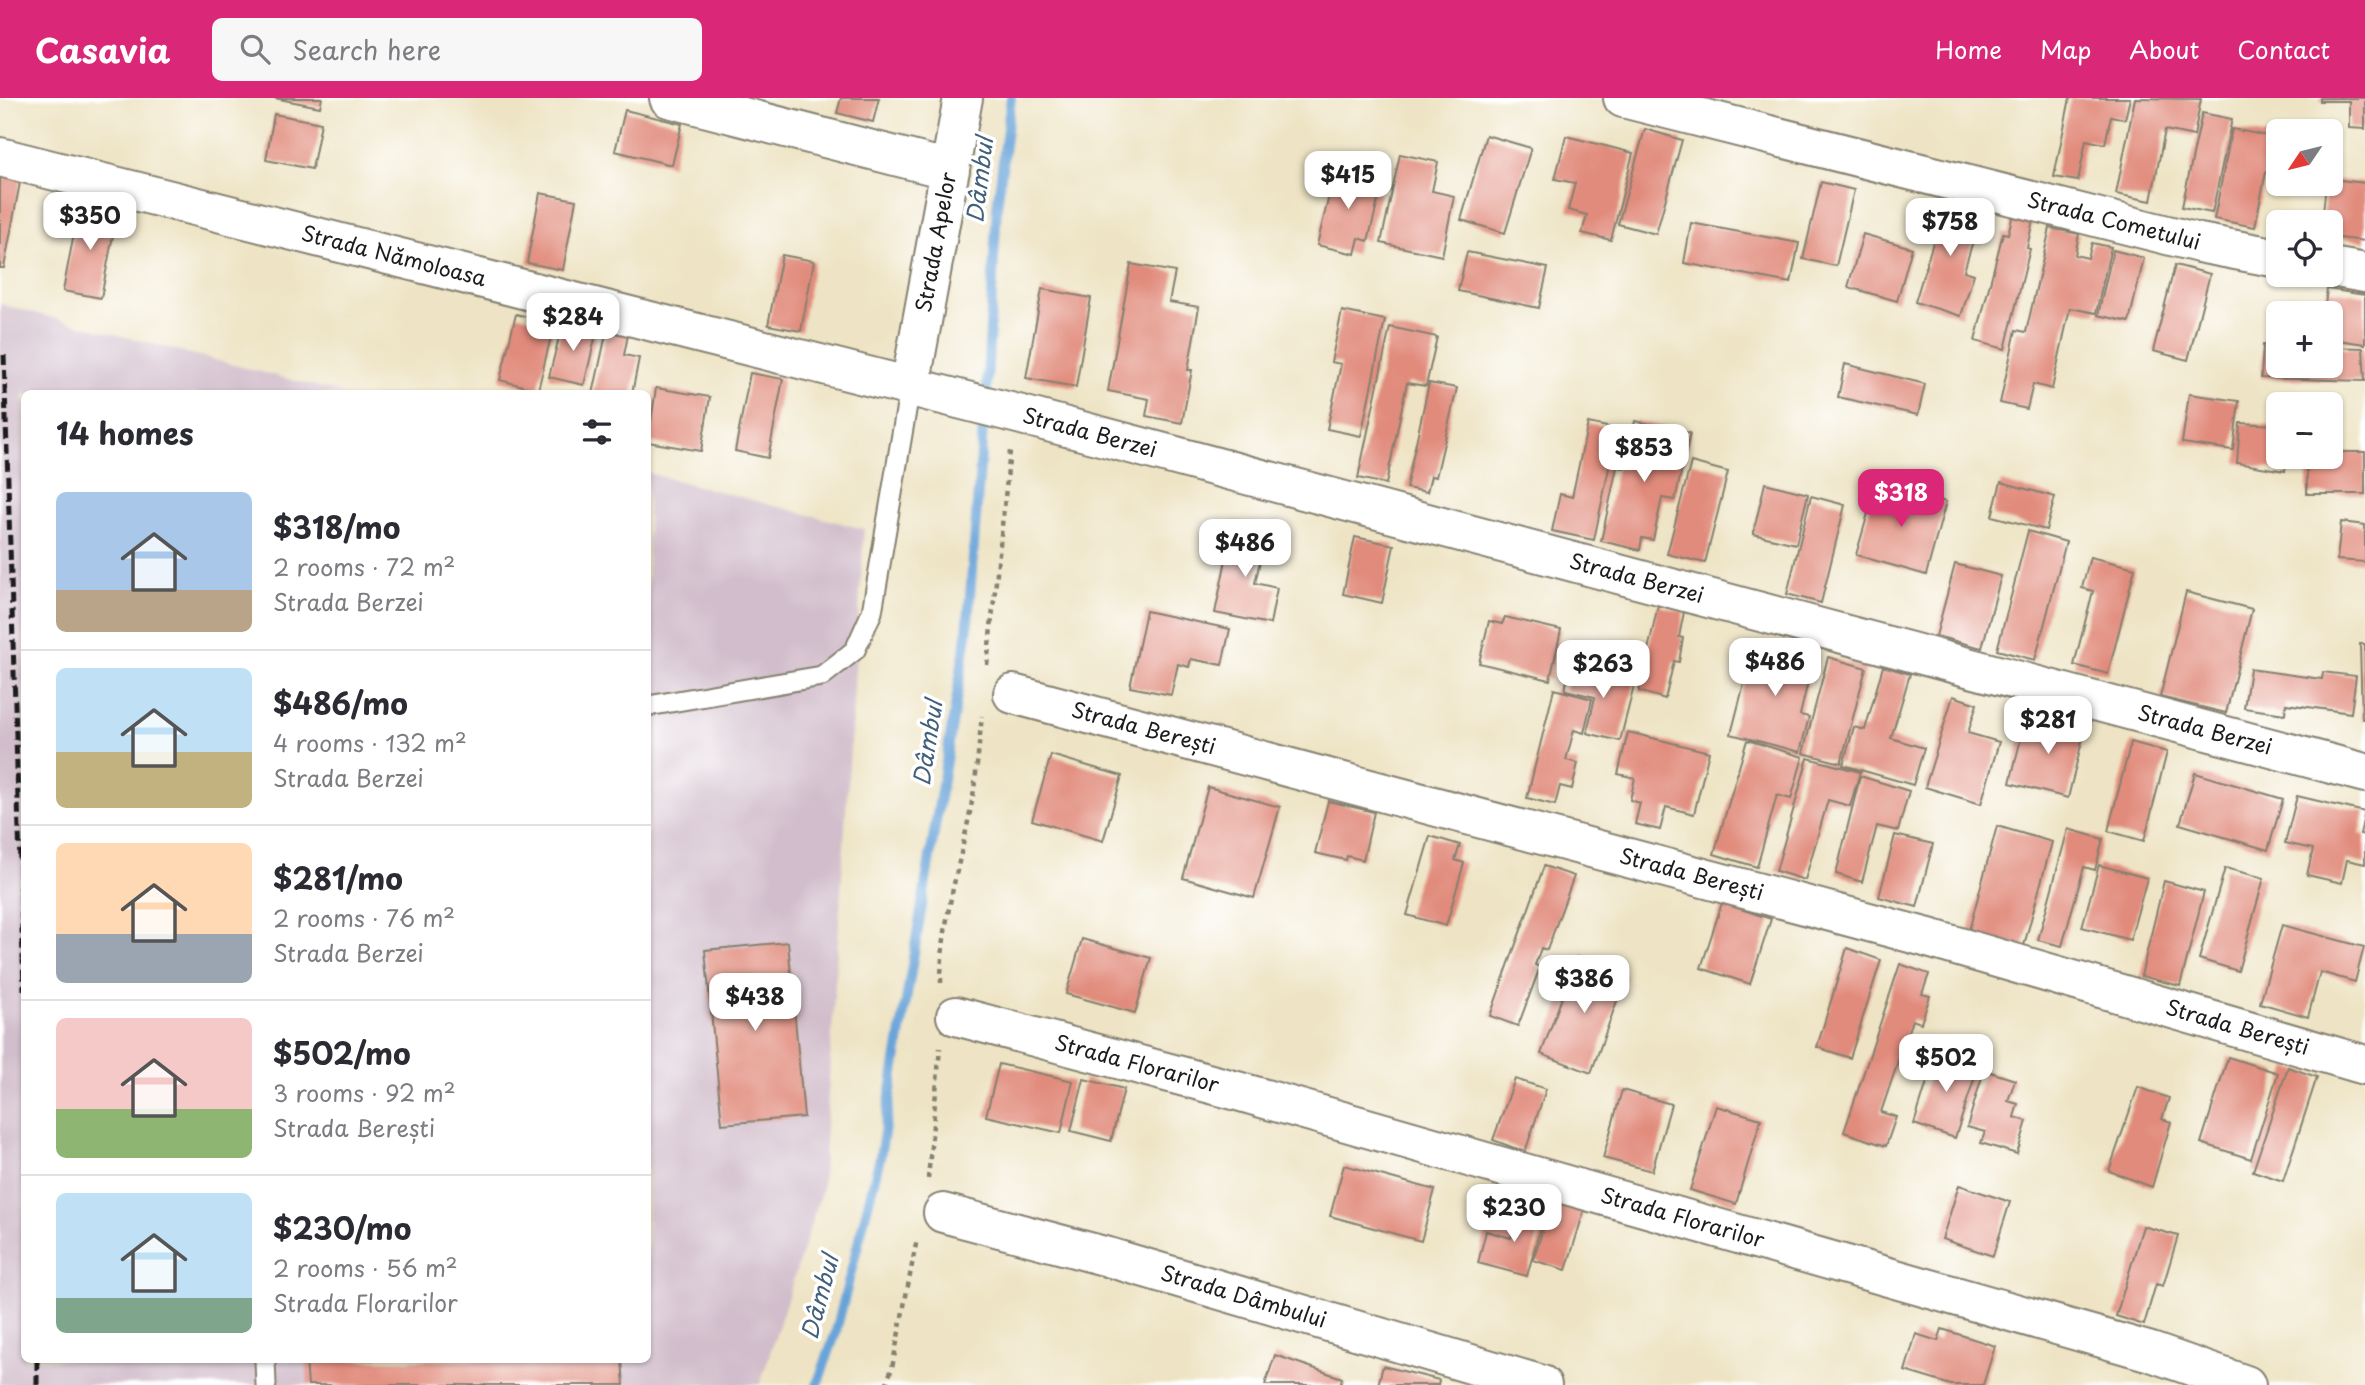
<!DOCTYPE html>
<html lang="en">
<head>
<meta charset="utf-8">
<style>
  :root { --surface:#fff; --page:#f7f7f7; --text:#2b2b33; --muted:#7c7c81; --line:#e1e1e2; --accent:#db2777 }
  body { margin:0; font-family:"Playpen Sans",sans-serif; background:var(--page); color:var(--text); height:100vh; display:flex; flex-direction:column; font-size:26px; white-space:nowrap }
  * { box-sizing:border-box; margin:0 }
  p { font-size:23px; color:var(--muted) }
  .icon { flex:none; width:38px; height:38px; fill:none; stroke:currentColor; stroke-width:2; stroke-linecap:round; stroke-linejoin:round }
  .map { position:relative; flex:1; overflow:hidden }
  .sheet { position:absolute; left:21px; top:292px; width:630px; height:973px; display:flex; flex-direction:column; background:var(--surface); border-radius:10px; box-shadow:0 2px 5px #0004 }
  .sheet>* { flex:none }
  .needle { width:46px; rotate:235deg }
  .tools { position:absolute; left:2266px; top:21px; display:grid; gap:14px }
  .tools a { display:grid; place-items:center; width:77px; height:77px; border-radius:10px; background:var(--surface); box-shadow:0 2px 5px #0004; font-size:35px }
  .price { position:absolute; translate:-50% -60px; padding:0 16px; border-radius:14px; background:#fff; color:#222; font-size:23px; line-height:46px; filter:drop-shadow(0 2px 4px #0008) }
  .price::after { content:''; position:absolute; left:50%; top:42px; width:21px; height:16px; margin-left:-10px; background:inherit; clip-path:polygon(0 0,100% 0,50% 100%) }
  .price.selected { background:var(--accent); color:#fff }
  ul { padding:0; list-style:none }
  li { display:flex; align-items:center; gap:21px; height:175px; padding:0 35px }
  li+li { border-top:2px solid var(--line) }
  li span { display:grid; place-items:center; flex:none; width:196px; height:140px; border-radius:10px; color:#555 }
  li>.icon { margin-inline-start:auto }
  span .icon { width:84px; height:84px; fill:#fffc; stroke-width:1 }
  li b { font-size:30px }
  h2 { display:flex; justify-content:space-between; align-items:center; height:84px; padding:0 35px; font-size:30px }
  header { display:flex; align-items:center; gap:42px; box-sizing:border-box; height:98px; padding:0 35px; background:var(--accent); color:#fff }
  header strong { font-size:33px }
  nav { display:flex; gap:38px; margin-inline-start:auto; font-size:24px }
  .search { width:490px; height:63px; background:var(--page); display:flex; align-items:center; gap:18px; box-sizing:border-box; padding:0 24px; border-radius:10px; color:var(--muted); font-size:26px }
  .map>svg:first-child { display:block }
</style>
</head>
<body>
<header>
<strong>Casavia</strong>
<div class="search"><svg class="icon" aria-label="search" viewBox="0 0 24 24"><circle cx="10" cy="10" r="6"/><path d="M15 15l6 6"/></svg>Search here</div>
<nav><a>Home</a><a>Map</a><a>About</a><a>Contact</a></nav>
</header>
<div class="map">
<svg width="2365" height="1287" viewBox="0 0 2365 1287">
  <rect width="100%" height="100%" fill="#fff"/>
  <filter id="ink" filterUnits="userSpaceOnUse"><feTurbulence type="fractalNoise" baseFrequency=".0143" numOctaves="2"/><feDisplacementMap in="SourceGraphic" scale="14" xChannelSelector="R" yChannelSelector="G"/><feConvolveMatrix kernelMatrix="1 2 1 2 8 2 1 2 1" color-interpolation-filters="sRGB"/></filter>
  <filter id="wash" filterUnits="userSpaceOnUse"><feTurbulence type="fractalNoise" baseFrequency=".00686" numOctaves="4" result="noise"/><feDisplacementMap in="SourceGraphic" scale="28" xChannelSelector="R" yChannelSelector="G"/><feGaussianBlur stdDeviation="1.57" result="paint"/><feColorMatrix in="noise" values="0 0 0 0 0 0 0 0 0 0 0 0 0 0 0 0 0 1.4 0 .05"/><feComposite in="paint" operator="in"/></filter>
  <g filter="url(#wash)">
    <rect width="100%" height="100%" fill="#eee4c5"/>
    <!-- industrial -->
    <path fill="#d1bdcb" d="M0,206L345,296H24V1262H648V375L864,431L822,1091L760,1287H0Z"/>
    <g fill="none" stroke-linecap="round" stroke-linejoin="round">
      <!-- stream -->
      <path stroke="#69a4d9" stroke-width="10" d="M986,300L997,109L1011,0
        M817,1287L835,1237L880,1059L967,537L984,316"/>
    </g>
    <g id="blocks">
      <!-- building -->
      <path fill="#e18b7c" d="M274,0H322L320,9Z
        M841,0H879L873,24L837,15Z
        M2070,0H2130L2125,21L2111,18L2105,46L2086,42L2078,83L2054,79Z
        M2135,0L2201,1L2194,38L2165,32L2151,103L2116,96Z
        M2320,0H2365V31L2349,30V3H2320Z
        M625,12L682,26L672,67L615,53Z
        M2202,15L2232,21L2212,115L2182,109Z
        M274,16L321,25L312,71L266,62Z
        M1645,31L1682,42L1656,136L1618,126Z
        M2232,31L2278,40V77L2266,74L2255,129L2214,121Z
        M1486,37L1531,50L1505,135L1461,122Z
        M1566,38L1633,55L1611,142L1582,135L1587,117L1568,112L1575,85L1555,81Z
        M1400,56L1438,64L1432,93L1454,98L1442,158L1381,145Z
        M1337,65L1367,72L1362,91L1380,95L1368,143L1359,140L1355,156L1317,147Z
        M0,75L21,79L4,170H0Z
        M2331,81L2365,85V143L2331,139V124H2322L2326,86H2331Z
        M1821,84L1854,92L1836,168L1803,161Z
        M540,95L576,102L563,172L527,165Z
        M1947,98L1983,109L1964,173L1974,176L1961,218L1915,204Z
        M79,109L117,116L101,200L63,193Z
        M2013,116L2033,122L2027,150L2030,151L2005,251L1975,243L2003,135L2008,136Z
        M1691,125L1799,145L1791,185L1684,165Z
        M2050,130L2079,136L2075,157L2088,160L2092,145L2111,149L2096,215L2070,210L2052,291L2033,286L2027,311L2000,305L2016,232L2026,234Z
        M1863,136L1912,150L1897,203L1848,189Z
        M2113,152L2144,160L2129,224L2098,217Z
        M1467,154L1548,170L1539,210L1458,193Z
        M782,157L814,163L801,233L768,227Z
        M1131,166L1175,174L1169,204L1199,209L1188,272H1192L1182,325L1146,318L1149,301L1108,293Z
        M2175,167L2210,176L2188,262L2153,253Z
        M1042,191L1091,200L1076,289L1026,280Z
        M2327,191L2365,197V246L2331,241V215H2324Z
        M1342,213L1385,222L1361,338L1327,331L1341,266L1331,264Z
        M516,216L554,226L538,292L500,282Z
        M563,223L597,232L584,287L549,279Z
        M608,227L629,232L624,257L639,260L632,296H593Z
        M1390,229L1437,239L1426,288L1407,285L1386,386L1358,380Z
        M2263,247H2278V268H2331V249L2363,250L2365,283L2261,280Z
        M1845,266L1925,286L1918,317L1838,299Z
        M750,275L783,281L768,360L735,353Z
        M1429,285L1457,290L1436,379L1431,378L1427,394L1406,390Z
        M656,290L710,299L701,353L648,344Z
        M2189,296L2239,303L2233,352L2182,345Z
        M1635,323L1690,335L1675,402L1662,400L1653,442L1642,440L1640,452L1601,443L1617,369L1624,370Z
        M1588,325L1617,331L1594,442L1552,433L1560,396L1572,399Z
        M2240,325L2275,327L2273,337H2278V359H2287L2285,373L2237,365Z
        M2331,354H2365V396H2307V359H2331Z
        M1691,364L1728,374L1705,465L1667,456Z
        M1877,384L1946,404L1926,477L1856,457Z
        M2001,384L2055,399L2046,432L1992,418Z
        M1765,385L1808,396L1796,446L1753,436Z
        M1811,398L1845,407L1821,505L1787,496Z
        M1234,423L1258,428L1253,448L1263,450L1255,485L1277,490L1270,526L1215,515Z
        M2341,424L2365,427V464L2337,462Z
        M2028,433L2066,444L2035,562L1997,552Z
        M1355,439L1394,447L1382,505L1343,496Z
        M2090,459L2135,470L2108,576L2074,567L2093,493L2082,490Z
        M1955,466L2001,478L1982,550L1936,538Z
        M2186,494L2252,511L2226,615L2160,599Z
        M1658,507L1684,514L1679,539L1683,540L1679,564L1674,563L1665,601L1639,593Z
        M1146,513L1230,531L1222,567L1191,561L1189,569L1178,566L1171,597L1130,589Z
        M1505,519L1561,532L1550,582L1479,565L1489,523L1502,526Z
        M1783,545L1815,554L1800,617L1809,619L1800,654L1731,636L1753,551L1779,558Z
        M2360,546H2365V621H2362Z
        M1828,559L1866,570L1841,665L1803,655Z
        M1570,568L1635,584L1620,643L1587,635L1595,599L1565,592Z
        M1883,568L1910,576L1891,640L1924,650L1913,687L1843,667L1854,629L1865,632Z
        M2250,571L2322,581L2323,574L2356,578L2351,615L2286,606L2285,616L2244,610Z
        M1554,591L1592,601L1584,635L1574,632L1566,662L1578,665L1572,691L1560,688L1555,707L1527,700Z
        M1953,598L1977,606L1968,635L1999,644L1981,706L1925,689Z
        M2027,616L2085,631L2068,700L2010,685Z
        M1628,634L1709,654L1694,716L1666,709L1660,732L1635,726L1640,705L1630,702L1635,680L1618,676Z
        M1747,642L1803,659L1791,701L1777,697L1757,769L1714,756Z
        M2131,644L2167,654L2144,743L2108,733Z
        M1051,657L1122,678L1103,743L1032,722Z
        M1808,660L1860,674L1850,708L1828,702L1805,782L1776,773Z
        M2195,675L2283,701L2268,752L2180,726Z
        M1860,678L1909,693L1898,733L1877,728L1862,784L1836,776Z
        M1208,689L1280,709L1254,800L1183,780Z
        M2297,698L2365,714L2360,736L2365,737V766L2347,762L2342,785L2307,777L2313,751L2285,745Z
        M1328,703L1374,714L1363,762L1347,758L1346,762L1315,755Z
        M1997,728L2052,744L2023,851L1968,836Z
        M2068,731L2103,741L2095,772L2084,769L2062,848L2038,842Z
        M1895,737L1933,746L1917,809L1879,799Z
        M1430,738L1460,747L1455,762L1464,765L1446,828L1407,817Z
        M2099,767L2147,780L2130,842L2082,829Z
        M1544,768L1574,778L1547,852L1541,850L1535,867L1540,869L1518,928L1490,918Z
        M2225,770L2264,780L2238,873L2199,861Z
        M2164,783L2204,794L2180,888L2141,878Z
        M1722,805L1771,821L1750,886L1701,870Z
        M2282,827L2364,849L2355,884L2320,874L2308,919L2260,905Z
        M1082,841L1151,860L1135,915L1066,896Z
        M788,844L804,1019L722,1026L705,852Z
        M1847,850L1881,862L1850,960L1817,949Z
        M1577,859L1626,878L1591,975L1541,956Z
        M1900,866L1929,876L1922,896L1930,898L1921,925L1912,922L1881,1014L1896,1019L1886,1048L1844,1034Z
        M1937,952L1979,966L1955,1040L1914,1026Z
        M2228,959L2278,975L2251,1061L2201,1045Z
        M999,966L1073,983L1061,1035L986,1018Z
        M2288,969L2317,979L2283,1083L2253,1073Z
        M1984,972L2015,982L2008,1003L2018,1006L2014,1019L2027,1023L2017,1056L1981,1045L1985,1034L1967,1029Z
        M1084,981L1124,991L1111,1043L1071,1033Z
        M1515,981L1546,991L1525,1054L1493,1042Z
        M2138,989L2169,1000L2162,1021L2171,1024L2152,1089L2109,1073Z
        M1622,992L1671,1006L1652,1073L1603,1060Z
        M1716,1008L1761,1021L1736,1106L1690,1092Z
        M1344,1067L1435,1092L1421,1143L1330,1118Z
        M1959,1087L2010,1104L1993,1158L1942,1141Z
        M1553,1100L1585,1110L1566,1172L1533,1162Z
        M1521,1106L1545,1113L1527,1178L1478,1165L1486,1133L1511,1140Z
        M2143,1128L2178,1138L2163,1188L2156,1186L2144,1227L2116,1218Z
        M1942,1231L1995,1248L1983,1287H1951L1905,1273L1916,1236L1938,1243Z
        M1275,1257L1342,1280L1340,1287H1265Z
        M306,1262H622L624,1287H308Z
        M1383,1268L1439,1282L1438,1287H1378Z"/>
    </g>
  </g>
  <g filter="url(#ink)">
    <use href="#blocks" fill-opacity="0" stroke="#858070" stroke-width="2"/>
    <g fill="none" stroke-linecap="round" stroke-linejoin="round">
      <!-- service casing -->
      <g stroke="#858070" stroke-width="23">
        <path id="service" d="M648,608L822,578L855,552L872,514L910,289
          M265,1262L266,1287"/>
      </g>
      <!-- minor casing -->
      <g stroke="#858070" stroke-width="42">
        <g id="minor">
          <path d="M669,0L950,72"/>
          <path id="s1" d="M1623,0L2199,145L2278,160"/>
          <path id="s2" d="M0,59L1018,316L2365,675"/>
          <path d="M2331,169L2365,175"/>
          <path id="s3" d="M1013,596L1925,839L2365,967"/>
          <path id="s4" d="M956,918L1241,994L2151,1254L2246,1287"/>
          <path id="s5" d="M943,1115L1108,1159L1542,1287"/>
        </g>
      </g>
      <!-- tertiary casing -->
      <g stroke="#858070" stroke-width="42">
        <g id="tertiary">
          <path id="s6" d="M910,289L963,0"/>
        </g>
      </g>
      <!-- path -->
      <path stroke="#858070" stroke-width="4.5" stroke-dasharray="5 5" stroke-linecap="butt" d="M987,567L1010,353
        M941,885C941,821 962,761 973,698C977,672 979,644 982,618
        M928,1081L940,950
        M886,1287L892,1270L917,1141"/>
      <!-- service -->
      <use href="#service" stroke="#fff" stroke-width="19"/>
      <!-- minor -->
      <use href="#minor" stroke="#fff" stroke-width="38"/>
      <!-- tertiary -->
      <use href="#tertiary" stroke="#fff" stroke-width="38"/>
      <!-- rail -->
      <path stroke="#1c1c1c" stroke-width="5" stroke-dasharray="10 5" stroke-linecap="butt" d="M4,257L24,892
        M37,1262V1287"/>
    </g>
  </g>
  <g text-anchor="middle" stroke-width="7" stroke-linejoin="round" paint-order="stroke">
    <!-- street labels -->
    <g font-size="21" fill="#1c1c1c" stroke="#fff">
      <text dy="7" stroke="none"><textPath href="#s1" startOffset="506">Strada Cometului</textPath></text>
      <text dy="7" stroke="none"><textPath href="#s6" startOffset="147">Strada Apelor</textPath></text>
      <text dy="7" stroke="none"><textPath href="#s2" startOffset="406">Strada Nămoloasa</textPath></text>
      <text dy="7" stroke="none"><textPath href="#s2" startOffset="1124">Strada Berzei</textPath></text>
      <text dy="7" stroke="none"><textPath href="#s2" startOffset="1690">Strada Berzei</textPath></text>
      <text dy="7" stroke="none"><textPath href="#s3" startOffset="135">Strada Berești</textPath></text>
      <text dy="7" stroke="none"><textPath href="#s2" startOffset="2278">Strada Berzei</textPath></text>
      <text dy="7" stroke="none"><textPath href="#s3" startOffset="702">Strada Berești</textPath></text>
      <text dy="7" stroke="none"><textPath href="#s3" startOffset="1269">Strada Berești</textPath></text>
      <text dy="7" stroke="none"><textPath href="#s4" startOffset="187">Strada Florarilor</textPath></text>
      <text dy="7" stroke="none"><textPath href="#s4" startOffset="754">Strada Florarilor</textPath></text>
      <text dy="7" stroke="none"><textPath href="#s5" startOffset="312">Strada Dâmbului</textPath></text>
    </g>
    <!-- water labels -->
    <g font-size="23" font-style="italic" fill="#42607a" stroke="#fff">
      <text transform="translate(980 82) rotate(-83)" y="8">Dâmbul</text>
      <text transform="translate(928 645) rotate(-81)" y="8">Dâmbul</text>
      <text transform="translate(820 1199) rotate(-75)" y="8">Dâmbul</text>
    </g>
  </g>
</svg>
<div class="tools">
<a><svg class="needle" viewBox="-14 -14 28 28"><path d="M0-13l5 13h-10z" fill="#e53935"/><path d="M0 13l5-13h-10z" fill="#7c7c81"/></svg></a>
<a><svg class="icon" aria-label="locate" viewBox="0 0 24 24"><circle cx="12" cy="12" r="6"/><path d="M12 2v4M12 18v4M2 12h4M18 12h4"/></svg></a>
<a>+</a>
<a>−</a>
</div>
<b class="price" style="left:1348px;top:113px">$415</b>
<b class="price" style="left:90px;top:154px">$350</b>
<b class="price" style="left:1950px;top:160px">$758</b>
<b class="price" style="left:573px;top:255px">$284</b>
<b class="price" style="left:1644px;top:386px">$853</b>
<b class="price selected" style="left:1901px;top:431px">$318</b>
<b class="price" style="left:1245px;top:481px">$486</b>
<b class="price" style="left:1775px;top:600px">$486</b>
<b class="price" style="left:1603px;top:602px">$263</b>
<b class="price" style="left:2048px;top:658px">$281</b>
<b class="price" style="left:1584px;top:917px">$386</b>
<b class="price" style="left:755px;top:935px">$438</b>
<b class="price" style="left:1946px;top:996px">$502</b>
<b class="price" style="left:1514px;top:1146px">$230</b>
<section class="sheet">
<h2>14 homes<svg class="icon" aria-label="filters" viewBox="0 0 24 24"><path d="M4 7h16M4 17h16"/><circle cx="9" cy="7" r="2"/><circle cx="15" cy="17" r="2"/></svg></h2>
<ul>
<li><span style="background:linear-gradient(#a9c7e8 70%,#b9a48a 0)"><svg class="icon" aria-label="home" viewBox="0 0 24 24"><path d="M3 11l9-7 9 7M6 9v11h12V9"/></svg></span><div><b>$318/mo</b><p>2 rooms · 72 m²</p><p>Strada Berzei</p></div></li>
<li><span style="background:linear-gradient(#bfe0f5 60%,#c2b280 0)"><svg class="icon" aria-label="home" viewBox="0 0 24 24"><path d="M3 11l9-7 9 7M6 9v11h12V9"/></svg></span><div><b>$486/mo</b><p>4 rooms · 132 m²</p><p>Strada Berzei</p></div></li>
<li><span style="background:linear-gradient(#ffd9b3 65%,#9aa5b1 0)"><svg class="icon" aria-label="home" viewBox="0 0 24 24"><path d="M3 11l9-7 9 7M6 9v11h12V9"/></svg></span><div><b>$281/mo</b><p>2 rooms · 76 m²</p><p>Strada Berzei</p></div></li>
<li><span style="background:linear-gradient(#f6c9c9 65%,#8fb573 0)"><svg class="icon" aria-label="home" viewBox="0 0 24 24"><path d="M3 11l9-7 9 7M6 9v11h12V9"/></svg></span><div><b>$502/mo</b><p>3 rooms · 92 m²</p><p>Strada Berești</p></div></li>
<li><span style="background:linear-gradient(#bfe0f5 75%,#7fa58c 0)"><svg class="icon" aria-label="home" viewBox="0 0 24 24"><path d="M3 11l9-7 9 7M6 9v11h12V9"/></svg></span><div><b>$230/mo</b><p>2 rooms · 56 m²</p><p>Strada Florarilor</p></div></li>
</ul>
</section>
</div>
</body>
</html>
